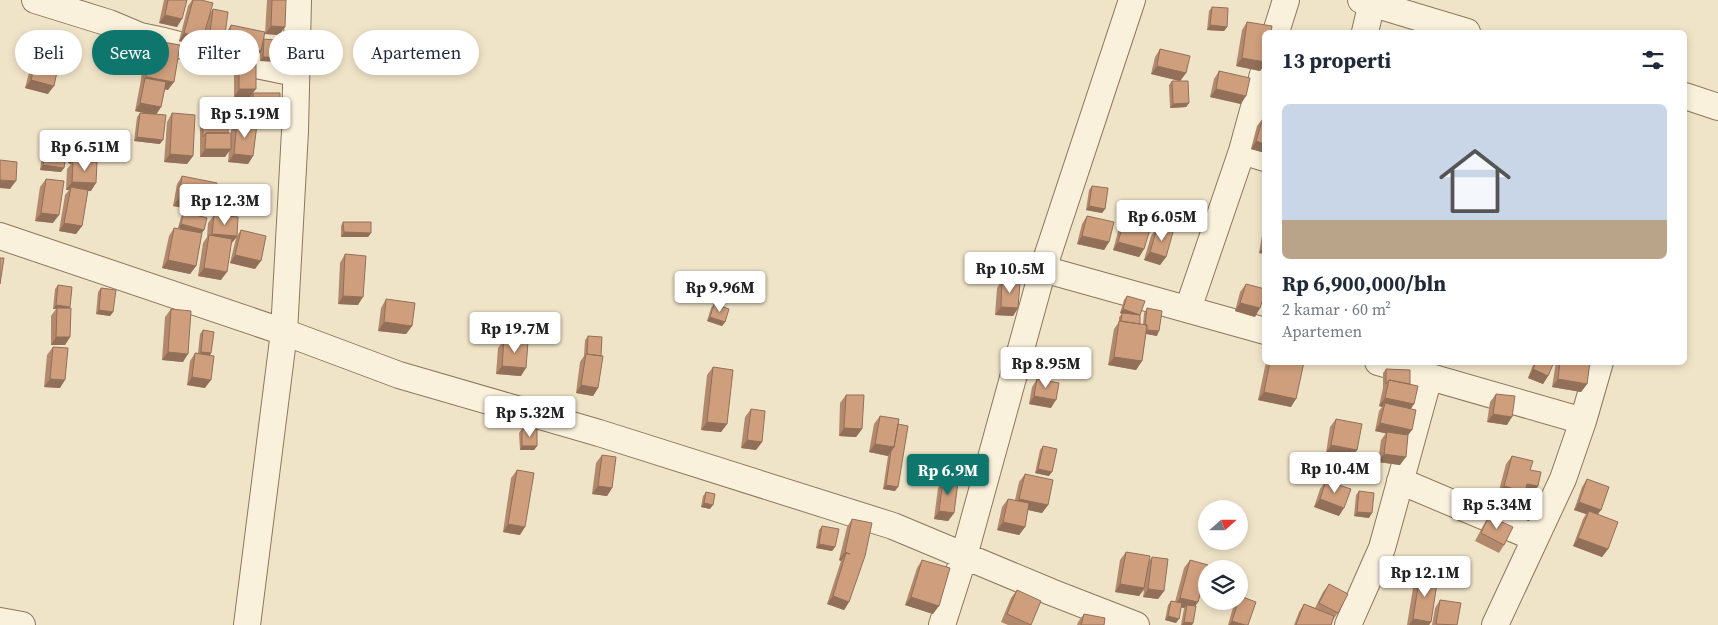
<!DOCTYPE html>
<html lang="id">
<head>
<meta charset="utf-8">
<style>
  :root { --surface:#fff; --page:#f6f6f7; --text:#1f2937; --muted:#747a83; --line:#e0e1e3; --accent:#0f766e }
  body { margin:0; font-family:"Source Serif 4",serif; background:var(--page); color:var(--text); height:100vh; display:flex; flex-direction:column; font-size:19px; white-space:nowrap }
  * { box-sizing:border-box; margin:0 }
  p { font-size:16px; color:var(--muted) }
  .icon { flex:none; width:28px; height:28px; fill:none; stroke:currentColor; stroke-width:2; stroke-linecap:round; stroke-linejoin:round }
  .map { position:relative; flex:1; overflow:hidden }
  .side { position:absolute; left:1262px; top:30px; width:425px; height:335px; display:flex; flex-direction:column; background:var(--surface); border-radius:8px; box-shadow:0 2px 8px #0003 }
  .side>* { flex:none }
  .top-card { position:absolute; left:15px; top:30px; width:475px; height:45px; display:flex; gap:10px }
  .needle { width:32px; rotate:69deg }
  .buttons { position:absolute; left:1198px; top:500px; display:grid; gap:10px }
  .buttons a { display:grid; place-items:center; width:50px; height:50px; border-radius:50%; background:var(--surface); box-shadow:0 2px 8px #0003; font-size:25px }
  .price { position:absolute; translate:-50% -42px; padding:0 11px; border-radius:5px; background:#fff; color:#222; font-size:16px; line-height:32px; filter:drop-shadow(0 1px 2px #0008) }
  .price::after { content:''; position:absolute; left:50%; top:30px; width:15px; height:11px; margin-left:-8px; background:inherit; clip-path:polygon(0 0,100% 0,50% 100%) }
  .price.active { background:var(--accent); color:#fff }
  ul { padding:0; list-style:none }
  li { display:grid; align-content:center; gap:10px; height:265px; padding:0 20px }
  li+li { border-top:1px solid var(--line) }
  li span { display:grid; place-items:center; height:155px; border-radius:8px; color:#555 }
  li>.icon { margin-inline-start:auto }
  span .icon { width:90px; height:90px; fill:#fffc; stroke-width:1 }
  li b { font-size:21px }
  h2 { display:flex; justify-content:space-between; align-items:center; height:60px; padding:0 20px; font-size:21px }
  .chip { padding:0 18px; border-radius:22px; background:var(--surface); box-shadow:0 2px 8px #0003; font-size:18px; line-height:45px }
  .chip.active { background:var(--accent); color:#fff }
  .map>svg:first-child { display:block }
</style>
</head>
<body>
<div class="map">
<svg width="1718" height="625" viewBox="0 0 1718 625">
  <rect width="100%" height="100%" fill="#f0e4c8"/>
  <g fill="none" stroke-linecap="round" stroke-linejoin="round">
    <!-- minor casing -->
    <g stroke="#8d765c" stroke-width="28">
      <path id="minor" d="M35,0L109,23L140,36L164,41L256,65L295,73
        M1361,0L1467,32
        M1276,32L1286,0
        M1365,32L1372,2
        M1685,96L1718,107
        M1242,151L1265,158
        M0,236L284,332L399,375L599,433L893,526L1051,592L1136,625
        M1043,269L1265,331
        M1188,309L1242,151L1265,67
        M1378,362L1583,421
        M1400,481L1535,538
        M0,621L22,625
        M247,625L284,332L295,131L298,0
        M942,625L964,556L1043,269L1132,0
        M1348,625L1382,548L1429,377
        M1495,625L1563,479L1583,421L1600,362"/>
    </g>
    <!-- minor -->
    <use href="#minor" stroke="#faf1dc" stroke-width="26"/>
  </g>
  <!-- wall -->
  <path fill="#b2896c" d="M164,0H187L177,27L159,23Z
    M192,0H201L210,13L213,9L226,33L231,25L263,40L284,58L281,62L260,61V52L255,59L222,52L224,43L219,50L203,48L206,28L203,38L197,46L179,41L188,6Z
    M267,0H286L279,35L265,34Z
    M1212,7L1227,27L1224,31L1207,30L1209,11Z
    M1247,22L1265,32V64L1260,71L1236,66L1242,30Z
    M151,40L168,90L165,89L161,107L156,114L160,144L134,141L137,117L140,113H143L135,111L140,85L146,48Z
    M1160,49L1186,73L1180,81L1151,74L1155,57Z
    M36,61L48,94L25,88L30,69Z
    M239,63L253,93L278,124L257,125L253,156L248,164L228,162L229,150L225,157H200V126L203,122L228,133L231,139V130L237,122L251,124L250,97H234V72Z
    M1219,71L1241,104L1210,97L1214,79Z
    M1172,81L1189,103L1186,107L1170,108L1169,85Z
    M172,113L193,156L187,164L164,162L167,122Z
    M1263,118L1265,153L1251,149L1257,126Z
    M79,131L88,162L91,191H88L82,226L76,234L59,231L65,195L69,190H66L67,169L71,164L68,163L74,139Z
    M45,150L64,168L61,172L40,170L42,154Z
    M182,176L207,212L173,206L177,184Z
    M46,179L53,223L35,221L40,187Z
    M1092,186L1105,209L1102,213L1086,210L1089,190Z
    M184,212L204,230L202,233L196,266L190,274L162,268L169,236L174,228L192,231L178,228L181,217Z
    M214,215L237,236L241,230L255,269L230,263L236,238L231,244L221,280L198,276L203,243L207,237L208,223Z
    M1126,215L1144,249L1139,257L1113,250L1120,224Z
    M1087,216L1109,242L1104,250L1077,244L1082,224Z
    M343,222L371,233L368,237H341V226Z
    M1157,228L1166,257L1160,265L1144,260L1151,236Z
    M1265,230V254L1259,253L1262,235Z
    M345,254L358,305L338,304L340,263Z
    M1002,280L1018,308L1013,316L995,315L997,288Z
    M1246,284L1255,317L1235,311L1240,292Z
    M58,285L69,308L70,337L65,345H51V316L56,309H53L55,289Z
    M101,288L113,312L110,316L96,314L98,292Z
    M1127,296L1140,315V324L1143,325L1144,313L1147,308L1157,336L1146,334L1142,361L1136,370L1108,365L1114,329L1119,322V317L1122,314L1120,313L1124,300Z
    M386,299L412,326L406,334L378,331L381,308Z
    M714,304L725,322L722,326L707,321L711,308Z
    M171,309L183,362L162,360L165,317Z
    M203,330L211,353L210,355L205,388L187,385L190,361L195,353H198L200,334Z
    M588,336L598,388L593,396L576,393L580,362L584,356L585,340Z
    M504,340L521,376L496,374L498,348Z
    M53,347L60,388L44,387L47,355Z
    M1266,362H1304L1291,407L1258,400Z
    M1534,362H1554L1548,376L1543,384L1528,378Z
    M1556,362H1590L1587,384L1581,392L1552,387Z
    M713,367L727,424L721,432L701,430L707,375Z
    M1386,369L1410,384L1414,404L1411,409L1408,435L1400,465L1378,462L1381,440L1386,433L1375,431L1379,411L1382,407L1379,406L1383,388V373Z
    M1037,379L1051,408L1029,404L1032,387Z
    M1496,394L1507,425L1487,422L1490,402Z
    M846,395L862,429L856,437L839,436L840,403Z
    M751,409L762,442L756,450L741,448L745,417Z
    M880,416L898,424L895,491L883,489L888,456L869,452L874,424Z
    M1336,419L1357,450L1351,458L1326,453L1330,427Z
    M522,429L537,446L534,450H520L519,433Z
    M1043,446L1049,476L1035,473L1040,450Z
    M602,455L612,488L607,496L592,494L596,463Z
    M1512,456L1530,470L1538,486L1533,494L1525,492L1520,500L1503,495L1508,515L1506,519L1491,513L1497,498L1500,494H1498L1506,464Z
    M517,470L520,535L503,532L511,478Z
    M1025,474L1048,505L1042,513L1028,510L1025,527L1019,535L997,530L1002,507L1008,499L1015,500L1019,482Z
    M1587,479L1601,510L1598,514L1608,549L1602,557L1573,546L1583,519L1586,514L1574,510L1582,487Z
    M943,480L954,513L948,521L934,519L938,488Z
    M1326,481L1339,516L1314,507L1320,489Z
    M1359,491L1369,518L1354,516L1356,495Z
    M706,492L710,509L701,507L703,496Z
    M1489,516L1504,545L1499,553L1475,541L1484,524Z
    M852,519L849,602L844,610L827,604L841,561L839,560L847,527Z
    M822,526L835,547L832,551L816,548L819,530Z
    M1126,552L1149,561L1152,557L1164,591L1158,599L1143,597L1144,590L1139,596L1115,592L1120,560Z
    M922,560L933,614L905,605L917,568Z
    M1190,560L1196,606L1193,623L1192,625H1181L1184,608L1181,607L1176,623L1165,620L1168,605L1171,601L1175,602L1184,568Z
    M1420,574L1431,622L1429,625H1407L1414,582Z
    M1329,584L1338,613L1332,621L1331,625H1294L1299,612L1304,604L1315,608L1323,592Z
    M1017,590L1031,625H1008L1001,622L1011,598Z
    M1240,596L1248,625H1228L1234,604L1236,601H1239V598Z
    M1440,600L1457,625H1432L1435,608Z
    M1084,614L1104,625H1077L1078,622Z"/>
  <!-- shaded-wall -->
  <path fill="#916f58" d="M165,15L182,19L177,27L159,23Z
    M1210,25L1227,27L1224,31L1207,30Z
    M271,26L285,27L279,35L265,34Z
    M184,33L203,38L197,46L179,41Z
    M209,40L224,42L219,50L203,48Z
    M227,44L261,51L255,59L222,52Z
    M263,57L284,58L281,62L260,61Z
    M1242,58L1265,62V64L1260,71L1236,66Z
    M1157,66L1186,73L1180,81L1151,74Z
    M146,77L174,82L168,90L144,86Z
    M31,80L54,86L48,94L25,88Z
    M239,89H256L250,97H234Z
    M1216,89L1246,96L1241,104L1210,97Z
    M140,103L161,107L156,115L135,111Z
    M1189,103L1186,107L1170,108L1173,104Z
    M284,116L278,124L251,125L257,117Z
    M137,137L163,140L160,144L134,141Z
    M1256,141L1265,144V153L1251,149Z
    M205,149H231L225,157H200Z
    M170,154L193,156L187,164L164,162Z
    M234,154L253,156L248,164L228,162Z
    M73,155L90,159L84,167L73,161L71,164L68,163Z
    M43,165L64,168L61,172L40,170Z
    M0,180L16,181L10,189L0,188Z
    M72,182L96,183L91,191L70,190L71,187L69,190H66Z
    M179,198L213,204L207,212L173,206Z
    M1089,206L1105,209L1102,213L1086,210Z
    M41,213L59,215L53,223L35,221Z
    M64,223L82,226L76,234L59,231Z
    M181,224L204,230L201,234L178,228Z
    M344,232L371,233L368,237H341Z
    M212,234L237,236L231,244L208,241Z
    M1082,236L1109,242L1104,250L1077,244Z
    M1118,242L1144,249L1139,257L1113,250Z
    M1265,245V254L1259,253Z
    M1150,252L1166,257L1160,265L1144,260Z
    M235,255L261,261L255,269L230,263Z
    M168,260L196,266L190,274L162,268Z
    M204,268L227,272L221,280L198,276Z
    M343,296L363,297L358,305L338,304Z
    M1240,303L1260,308L1255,317L1235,311Z
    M56,305L70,307L67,311L57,308L56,309H53Z
    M1001,307L1018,308L1013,316L995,315Z
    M1123,309L1140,315L1138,319L1120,313Z
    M99,310L113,312L110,316L96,314Z
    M710,317L725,322L722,326L707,321Z
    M384,322L412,326L406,334L378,331Z
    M1144,329L1159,331L1157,336L1142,333Z
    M56,337H70L65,345H51Z
    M168,352L188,354L183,362L162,360Z
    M201,352L211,353L209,357L198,356Z
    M1114,357L1142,361L1136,370L1108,365Z
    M502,366L526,368L521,376L496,374Z
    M1533,369L1548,376L1543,384L1528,378Z
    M192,377L211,380L205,388L187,385Z
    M50,379L65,380L60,388L44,387Z
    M1558,379L1587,384L1581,392L1552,387Z
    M581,385L598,388L593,396L576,393Z
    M1264,392L1296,399L1291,407L1258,400Z
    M1034,396L1056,400L1051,408L1029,404Z
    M1385,398L1414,404L1408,412L1385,403L1382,407L1379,406Z
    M1493,414L1512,417L1507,425L1487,422Z
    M707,422L727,424L721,432L701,430Z
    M1380,423L1412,430L1406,438L1375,431Z
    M844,428L862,429L856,437L839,436Z
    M747,440L762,442L756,450L741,448Z
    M875,444L894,447L888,456L869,452Z
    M1331,445L1357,450L1351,458L1326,453Z
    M522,446H537L534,450H520Z
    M1384,454L1406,457L1400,465L1378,462Z
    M1038,469L1052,472L1049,476L1035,473Z
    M1527,484L1538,486L1533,494L1525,492L1520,500L1498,494L1504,486Z
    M886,485L898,487L895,491L883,489Z
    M598,486L612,488L607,496L592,494Z
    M1019,499L1048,505L1042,513L1014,507Z
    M1320,499L1344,508L1339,516L1314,507Z
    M1579,502L1601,510L1595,518L1589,511L1586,514L1574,510Z
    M704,503L713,505L710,509L701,507Z
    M1494,509L1508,515L1506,519L1491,513Z
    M939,511L954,513L948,521L934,519Z
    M1357,512L1372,513L1369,518L1354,516Z
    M1003,522L1025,527L1019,535L997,530Z
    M508,524L525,527L520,535L503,532Z
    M1578,538L1608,549L1602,557L1573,546Z
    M819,544L835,547L832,551L816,548Z
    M845,552L850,554L846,553L841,561L839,560Z
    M1120,584L1144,588L1139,596L1115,592Z
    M1148,589L1164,591L1158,599L1143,597Z
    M833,596L849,602L844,610L827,604Z
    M911,597L939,606L933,614L905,605Z
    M1180,598L1198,602L1193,610L1187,605L1184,608L1174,606Z
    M1168,616L1179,619L1176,623L1165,620Z
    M1413,619L1431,622L1429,625H1409Z
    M1232,621L1245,625H1229Z
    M1184,622L1193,623L1192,625H1182Z"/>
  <!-- building -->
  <path fill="#cf9f7d" stroke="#916f58" d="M168,0H187L182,19L165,15Z
    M193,0H201L213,3L203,38L184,33Z
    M272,0H286L285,27L271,26Z
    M1212,7L1228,8L1227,27L1210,25Z
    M213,9L228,12L224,42L209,40Z
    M1247,22L1272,26L1271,32H1265V62L1242,58Z
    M231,25L265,32L261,51L227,44Z
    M264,39L285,41L284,58L263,57Z
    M151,40L180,45L174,82L146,77Z
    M1160,49L1190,56L1186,73L1157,66Z
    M36,61L58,67L54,86L31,80Z
    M239,63L256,64V89H239Z
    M1219,71L1250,78L1246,96L1216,89Z
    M145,78L166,82L161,107L140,103Z
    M1172,81H1188L1189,103L1173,104Z
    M253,93H280V100H257L254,104Z
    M257,100H283L284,116L257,117Z
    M140,113L166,115L163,140L137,137Z
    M172,113L195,115L193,156L170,154Z
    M1263,118H1265V144L1256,141Z
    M203,122H228V133H206L203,137Z
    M237,122L257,124L253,156L234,154Z
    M79,131L96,135L90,159L73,155Z
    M206,133H231V149H205Z
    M45,150L66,153L64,168L43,165Z
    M0,160L17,162L16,181L0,180Z
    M73,161L97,162L96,183L72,182Z
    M182,176L217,183L213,204L179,198Z
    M46,179L64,181L59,215L41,213Z
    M1092,186L1108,188L1105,209L1089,206Z
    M71,187L88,190L82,226L64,223Z
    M184,212L207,218L204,230L181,224Z
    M214,215L238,217L237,236L212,234Z
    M1126,215L1152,223L1144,249L1118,242Z
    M1087,216L1114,222L1109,242L1082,236Z
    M343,222H371V233L344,232Z
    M174,228L202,233L196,266L168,260Z
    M1157,228L1173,232L1166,257L1150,252Z
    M241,230L266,236L261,261L235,255Z
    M209,235L232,239L227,272L204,268Z
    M345,254L366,256L363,297L343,296Z
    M0,258H4L0,284Z
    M1002,280L1020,282L1018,308L1001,307Z
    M1246,284L1265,289V293L1260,308L1240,303Z
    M58,285L72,287L70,307L56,305Z
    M101,288L116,290L113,312L99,310Z
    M1127,296L1145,301L1140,315V324L1121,321L1122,313L1140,315L1123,309Z
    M386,299L415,303L412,326L384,322Z
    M714,304L729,309L725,322L710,317Z
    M57,308H71L70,337H56Z
    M1147,308L1162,311L1159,331L1147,330V325H1145Z
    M171,309L191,311L188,354L168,352Z
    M1119,321L1147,325L1142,361L1114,357Z
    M203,330L214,332L211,353L201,352Z
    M588,336L602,337L601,356L587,354Z
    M504,340L528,342L526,368L502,366Z
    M53,347L68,348L65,380L50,379Z
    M195,353L214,356L211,380L192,377Z
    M586,354L603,356L598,388L581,385Z
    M1270,362H1304L1296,399L1264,392Z
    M1536,362H1554L1548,376L1533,369Z
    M1560,362H1590L1587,384L1558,379Z
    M713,367L733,370L727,424L707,422Z
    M1386,369L1410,370V384L1389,380L1386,384Z
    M1037,379L1059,383L1056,400L1034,396Z
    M1389,380L1418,386L1414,404L1385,398Z
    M1496,394L1515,396L1512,417L1493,414Z
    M846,395H864L862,429L844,428Z
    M1385,403L1416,410L1412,430L1380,423Z
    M751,409L765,411L762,442L747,440Z
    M880,416L899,419L894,447L875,444Z
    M1336,419L1362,424L1357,450L1331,445Z
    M898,424L908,426L898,487L886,485L891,451L894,447Z
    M522,429H537V446H522Z
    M1387,432L1408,435L1406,457L1384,454Z
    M1043,446L1057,449L1052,472L1038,469Z
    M602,455L616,457L612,488L598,486Z
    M1512,456L1533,461L1530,470L1541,472L1538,486L1527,484L1525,492L1504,486Z
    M517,470L534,473L525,527L508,524Z
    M1025,474L1053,480L1048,505L1019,499Z
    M1587,479L1609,487L1601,510L1579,502Z
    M943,480L958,482L954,513L939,511Z
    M1326,481L1351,489L1344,508L1320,499Z
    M1359,491L1374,493L1372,513L1357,512Z
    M706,492L715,494L713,505L704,503Z
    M1500,494L1514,499L1508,515L1494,509Z
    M1008,499L1029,503L1025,527L1003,522Z
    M1589,511L1618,522L1608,549L1578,538Z
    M1489,516L1513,527L1504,545L1481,533Z
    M852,519L872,523L865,556L849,602L833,596L846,553L850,554L845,552Z
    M822,526L839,529L835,547L819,544Z
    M1126,552L1150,556L1144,588L1120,584Z
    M1152,557L1168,559L1164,591L1148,589Z
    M922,560L950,568L939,606L911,597Z
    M1190,560L1208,565L1207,569H1206V573L1198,602L1180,598Z
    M1420,574L1438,577L1431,622L1413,619Z
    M1329,584L1348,594L1338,613L1319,603Z
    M1017,590L1041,601L1031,625L1007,614Z
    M1240,596L1256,602L1248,625H1245L1232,621Z
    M1440,600L1461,603L1457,625L1436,624Z
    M1171,601L1182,603L1179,619L1168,616Z
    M1304,604L1334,616L1331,625H1296Z
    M1187,605L1196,606L1193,623L1184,622Z
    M1084,614L1105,618L1104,625H1081Z"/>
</svg>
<div class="buttons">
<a><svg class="needle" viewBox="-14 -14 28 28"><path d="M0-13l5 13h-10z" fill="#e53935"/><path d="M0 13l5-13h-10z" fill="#747a83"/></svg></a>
<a><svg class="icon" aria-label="layers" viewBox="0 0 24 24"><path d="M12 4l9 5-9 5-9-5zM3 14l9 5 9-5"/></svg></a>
</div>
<b class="price" style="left:245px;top:139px">Rp 5.19M</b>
<b class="price" style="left:85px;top:172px">Rp 6.51M</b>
<b class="price" style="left:225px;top:226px">Rp 12.3M</b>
<b class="price" style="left:1162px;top:242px">Rp 6.05M</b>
<b class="price" style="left:1010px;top:294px">Rp 10.5M</b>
<b class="price" style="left:720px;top:313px">Rp 9.96M</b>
<b class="price" style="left:515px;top:354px">Rp 19.7M</b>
<b class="price" style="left:1046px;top:389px">Rp 8.95M</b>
<b class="price" style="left:530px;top:438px">Rp 5.32M</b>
<b class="price" style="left:1335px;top:494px">Rp 10.4M</b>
<b class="price active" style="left:948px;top:496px">Rp 6.9M</b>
<b class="price" style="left:1497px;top:530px">Rp 5.34M</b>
<b class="price" style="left:1425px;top:598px">Rp 12.1M</b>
<div class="top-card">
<a class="chip">Beli</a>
<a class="chip active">Sewa</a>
<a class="chip">Filter</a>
<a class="chip">Baru</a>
<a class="chip">Apartemen</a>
</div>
<section class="side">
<h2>13 properti<svg class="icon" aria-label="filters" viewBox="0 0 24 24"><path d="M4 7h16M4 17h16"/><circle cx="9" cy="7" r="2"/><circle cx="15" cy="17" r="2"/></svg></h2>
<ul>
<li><span style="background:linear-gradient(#c9d6e8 75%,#b9a48a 0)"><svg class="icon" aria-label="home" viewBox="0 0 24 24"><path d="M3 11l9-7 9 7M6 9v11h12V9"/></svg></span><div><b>Rp 6,900,000/bln</b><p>2 kamar · 60 m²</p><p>Apartemen</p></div></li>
</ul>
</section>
</div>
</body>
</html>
